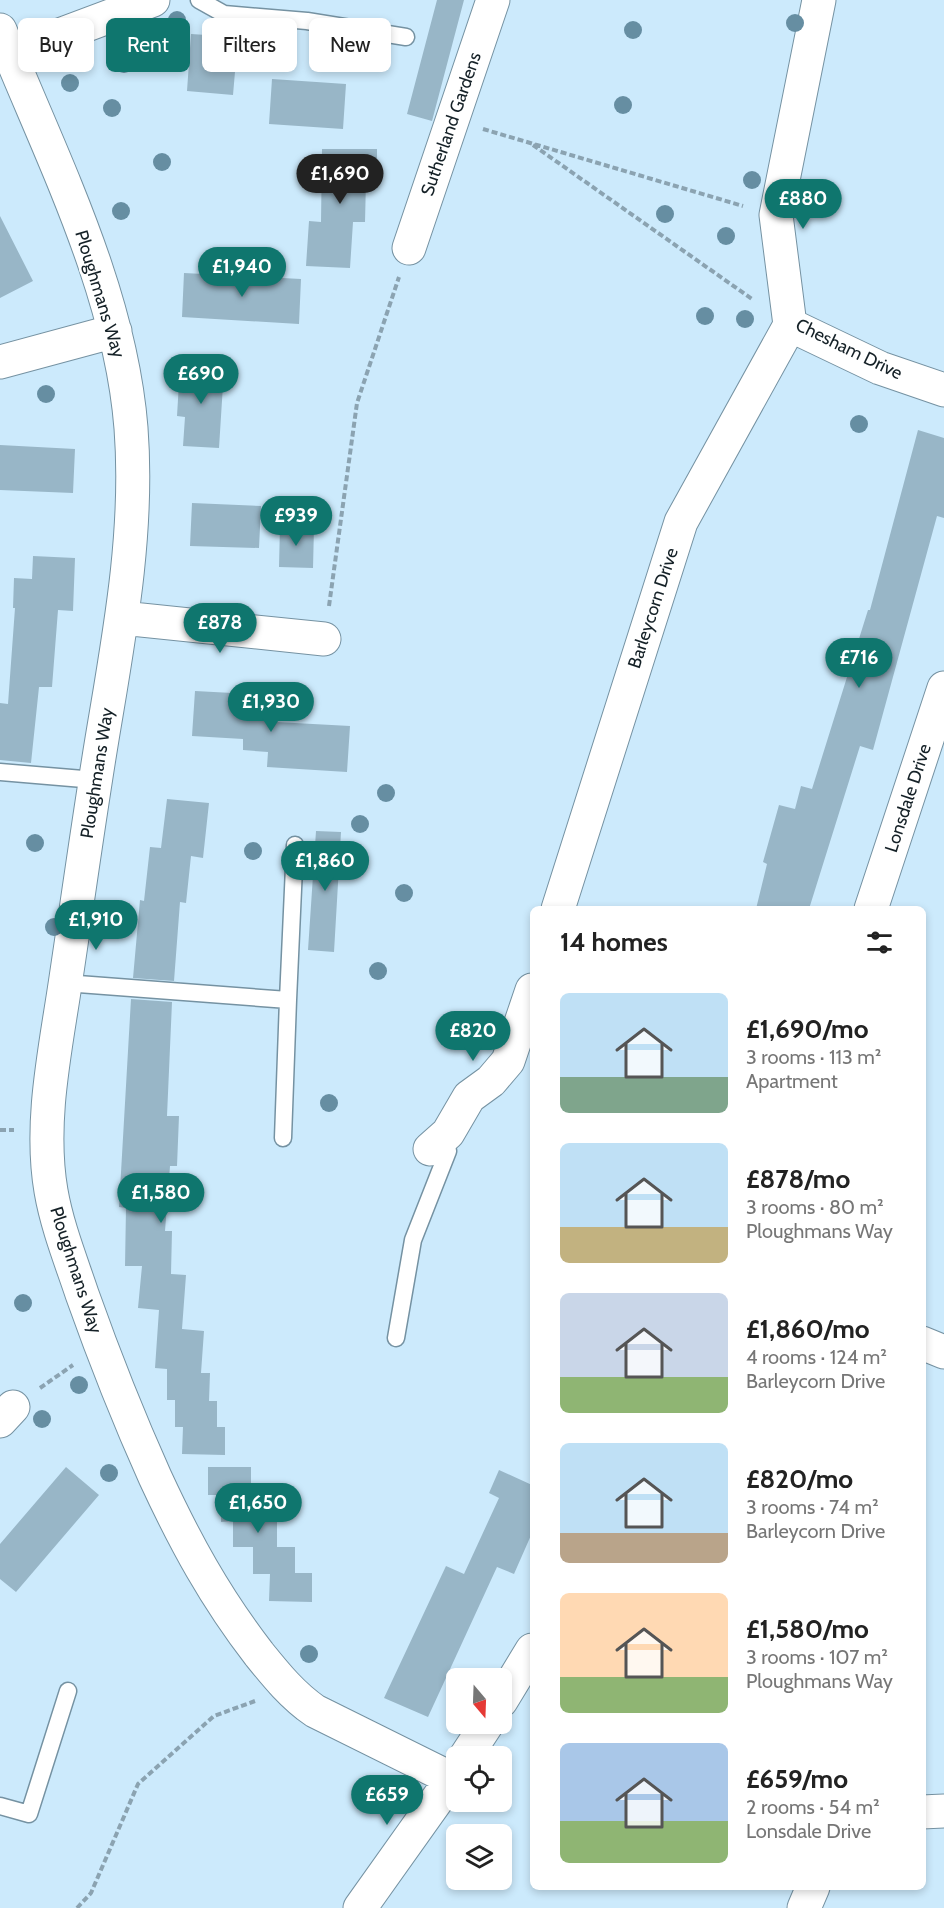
<!DOCTYPE html>
<html lang="en">
<head>
<meta charset="utf-8">
<style>
  :root { --surface:#fff; --page:#f6f6f6; --text:#222; --muted:#767676; --accent:#0f766e }
  body { margin:0; font-family:Cabin,sans-serif; background:var(--page); color:var(--text); height:100vh; display:flex; flex-direction:column; font-size:22px; white-space:nowrap }
  * { box-sizing:border-box; margin:0 }
  p { font-size:20px; color:var(--muted) }
  .icon { flex:none; width:33px; height:33px; fill:none; stroke:currentColor; stroke-width:2; stroke-linecap:round; stroke-linejoin:round }
  .map { position:relative; flex:1; overflow:hidden }
  .panel { position:absolute; left:530px; top:906px; width:396px; height:984px; display:flex; flex-direction:column; background:var(--surface); border-radius:9px; box-shadow:0 3px 9px #0003 }
  .panel>* { flex:none }
  .top-card { position:absolute; left:18px; top:18px; width:422px; height:54px; display:flex; gap:12px }
  .needle { width:39px; rotate:161deg }
  .buttons { position:absolute; left:446px; top:1668px; display:grid; gap:12px }
  .buttons a { display:grid; place-items:center; width:66px; height:66px; border-radius:9px; background:var(--surface); box-shadow:0 3px 9px #0003; font-size:30px }
  .price { position:absolute; translate:-50% -51px; padding:0 14px; border-radius:21px; background:var(--accent); color:#fff; font-size:20px; line-height:39px; filter:drop-shadow(0 2px 3px #0008) }
  .price::after { content:''; position:absolute; left:50%; top:36px; width:18px; height:14px; margin-left:-9px; background:inherit; clip-path:polygon(0 0,100% 0,50% 100%) }
  .price.on { background:#222; color:#fff }
  ul { padding:0; list-style:none }
  li { display:flex; align-items:center; gap:18px; height:150px; padding:0 30px }
  li span { display:grid; place-items:center; flex:none; width:168px; height:120px; border-radius:9px; color:#555 }
  li>.icon { margin-inline-start:auto }
  span .icon { width:72px; height:72px; fill:#fffc; stroke-width:1 }
  li b { font-size:26px }
  h2 { display:flex; justify-content:space-between; align-items:center; height:72px; padding:0 30px; font-size:26px }
  .tag { padding:0 21px; border-radius:9px; background:var(--surface); box-shadow:0 3px 9px #0003; font-size:21px; line-height:54px }
  .tag.on { background:var(--accent); color:#fff }
  .map>svg:first-child { display:block }
</style>
</head>
<body>
<div class="map">
<svg width="944" height="1908" viewBox="0 0 944 1908">
  <rect width="100%" height="100%" fill="#cceafc"/>
  <!-- building -->
  <path fill="#98b6c7" d="M437,0H464L432,121L407,114Z
    M191,34L238,37L233,95L187,91Z
    M272,79L346,84L343,129L269,124Z
    M322,149H377V181H366L365,222H353L350,268L306,266L309,221L321,222Z
    M0,216L33,281L0,298Z
    M184,273L301,279L299,324L182,317Z
    M180,366L224,369L219,448L183,446L185,417L177,416Z
    M918,430L944,438V518L937,516L873,750L860,746L809,909H756L767,864L763,862L779,805L795,809L801,786L812,789L868,610H870Z
    M0,445L75,449L73,493L0,490Z
    M192,503L261,506L259,548L190,546Z
    M280,526L314,527L313,568L279,567Z
    M33,556L75,558L73,611L58,610L52,687H39L31,763L0,760V703L8,704L15,608H13L14,578L32,579Z
    M195,691L251,694V710L277,711L276,722L350,726L347,772L267,767L268,752L243,750V739L192,736Z
    M167,799L209,803L203,858L191,856L186,903L180,902L174,981L133,978L140,900L144,901L150,847L161,848Z
    M316,831L341,832L334,952L308,950Z
    M131,999L172,1002L167,1116H179L177,1166H170L165,1231H172L171,1274L186,1275L182,1329L204,1331L201,1373H210L209,1401H217V1427H225V1455L182,1454L183,1427H175V1400H167V1369L155,1368L159,1310L138,1308L142,1266H125L126,1208L119,1207Z
    M66,1467L99,1495L16,1592L0,1579V1544Z
    M208,1467H251V1495H265V1520H277V1547H295V1573H312V1602L269,1601L270,1574H253V1547H233V1521L221,1522V1495H208Z
    M499,1470L532,1485V1533L514,1574L497,1567L428,1717L384,1698L446,1566L464,1574L499,1498L489,1493Z"/>
  <g fill="none" stroke-linecap="round" stroke-linejoin="round">
    <!-- service casing -->
    <g stroke="#7592a2" stroke-width="19">
      <path id="service" d="M199,0L224,14L307,21L406,37
        M0,772L95,780
        M65,983L288,1000L283,1138
        M288,1000L295,845
        M396,1338L413,1240L448,1151L444,1138
        M0,1806L29,1814L68,1691"/>
    </g>
    <!-- minor casing -->
    <g stroke="#7592a2" stroke-width="35">
      <path id="minor" d="M819,0L776,215L790,325L880,368L944,390
        M0,30C51,157 120,289 131,428C139,532 119,637 102,739C89,818 78,898 66,978C56,1047 39,1121 51,1191C57,1226 71,1261 82,1294C104,1356 128,1417 155,1477C185,1542 215,1597 259,1654C276,1675 292,1695 315,1711L452,1779
        M9,54L153,0
        M409,248L493,0
        M0,362L115,331
        M122,618L324,639
        M558,909L681,522L790,325
        M871,909L944,688
        M430,1149L448,1133L469,1097L491,1081L508,1061L532,990
        M922,1343L944,1352
        M0,1421L13,1407
        M501,1701L532,1650
        M466,1756L487,1724
        M922,1812L944,1811
        M360,1908L456,1773
        M804,1908L813,1887"/>
    </g>
    <!-- path -->
    <path stroke="#8ba3b1" stroke-width="4" stroke-dasharray="6 3" stroke-linecap="butt" d="M483,129L743,206
      M533,145L752,299
      M329,606L357,403L399,277
      M0,1130H14
      M40,1388L73,1365
      M77,1908L91,1893L138,1784L214,1716L255,1701"/>
    <!-- service -->
    <use href="#service" stroke="#fff" stroke-width="16"/>
    <!-- minor -->
    <use href="#minor" stroke="#fff" stroke-width="33"/>
  </g>
  <!-- trees -->
  <g fill="#668ea2">
    <circle cx="177" cy="20" r="9"/>
    <circle cx="795" cy="23" r="9"/>
    <circle cx="633" cy="30" r="9"/>
    <circle cx="124" cy="64" r="9"/>
    <circle cx="70" cy="83" r="9"/>
    <circle cx="623" cy="105" r="9"/>
    <circle cx="112" cy="108" r="9"/>
    <circle cx="162" cy="162" r="9"/>
    <circle cx="752" cy="180" r="9"/>
    <circle cx="121" cy="211" r="9"/>
    <circle cx="665" cy="214" r="9"/>
    <circle cx="726" cy="236" r="9"/>
    <circle cx="705" cy="316" r="9"/>
    <circle cx="745" cy="319" r="9"/>
    <circle cx="46" cy="394" r="9"/>
    <circle cx="859" cy="424" r="9"/>
    <circle cx="386" cy="793" r="9"/>
    <circle cx="360" cy="824" r="9"/>
    <circle cx="35" cy="843" r="9"/>
    <circle cx="253" cy="851" r="9"/>
    <circle cx="404" cy="893" r="9"/>
    <circle cx="54" cy="927" r="9"/>
    <circle cx="378" cy="971" r="9"/>
    <circle cx="329" cy="1103" r="9"/>
    <circle cx="23" cy="1303" r="9"/>
    <circle cx="79" cy="1385" r="9"/>
    <circle cx="42" cy="1419" r="9"/>
    <circle cx="109" cy="1473" r="9"/>
    <circle cx="309" cy="1654" r="9"/>
  </g>
  <g text-anchor="middle" stroke-width="5" stroke-linejoin="round" paint-order="stroke">
    <!-- street labels -->
    <g font-size="18" fill="#152127" stroke="#fff">
      <text transform="translate(451 124) rotate(-71)" y="6">Sutherland Gardens</text>
      <text transform="translate(100 294) rotate(73)" y="6">Ploughmans Way</text>
      <text transform="translate(849 349) rotate(26)" y="6">Chesham Drive</text>
      <text transform="translate(653 608) rotate(-72)" y="6">Barleycorn Drive</text>
      <text transform="translate(97 773) rotate(-81)" y="6">Ploughmans Way</text>
      <text transform="translate(908 798) rotate(-72)" y="6">Lonsdale Drive</text>
      <text transform="translate(76 1270) rotate(72)" y="6">Ploughmans Way</text>
    </g>
  </g>
</svg>
<div class="buttons">
<a><svg class="needle" viewBox="-14 -14 28 28"><path d="M0-13l5 13h-10z" fill="#e53935"/><path d="M0 13l5-13h-10z" fill="#767676"/></svg></a>
<a><svg class="icon" aria-label="locate" viewBox="0 0 24 24"><circle cx="12" cy="12" r="6"/><path d="M12 2v4M12 18v4M2 12h4M18 12h4"/></svg></a>
<a><svg class="icon" aria-label="layers" viewBox="0 0 24 24"><path d="M12 4l9 5-9 5-9-5zM3 14l9 5 9-5"/></svg></a>
</div>
<b class="price on" style="left:340px;top:205px">£1,690</b>
<b class="price" style="left:803px;top:230px">£880</b>
<b class="price" style="left:242px;top:298px">£1,940</b>
<b class="price" style="left:201px;top:405px">£690</b>
<b class="price" style="left:296px;top:547px">£939</b>
<b class="price" style="left:220px;top:654px">£878</b>
<b class="price" style="left:859px;top:689px">£716</b>
<b class="price" style="left:271px;top:733px">£1,930</b>
<b class="price" style="left:325px;top:892px">£1,860</b>
<b class="price" style="left:96px;top:951px">£1,910</b>
<b class="price" style="left:473px;top:1062px">£820</b>
<b class="price" style="left:161px;top:1224px">£1,580</b>
<b class="price" style="left:258px;top:1534px">£1,650</b>
<b class="price" style="left:387px;top:1826px">£659</b>
<div class="top-card">
<a class="tag">Buy</a>
<a class="tag on">Rent</a>
<a class="tag">Filters</a>
<a class="tag">New</a>
</div>
<section class="panel">
<h2>14 homes<svg class="icon" aria-label="filters" viewBox="0 0 24 24"><path d="M4 7h16M4 17h16"/><circle cx="9" cy="7" r="2"/><circle cx="15" cy="17" r="2"/></svg></h2>
<ul>
<li><span style="background:linear-gradient(#bfe0f5 70%,#7fa58c 0)"><svg class="icon" aria-label="home" viewBox="0 0 24 24"><path d="M3 11l9-7 9 7M6 9v11h12V9"/></svg></span><div><b>£1,690/mo</b><p>3 rooms · 113 m²</p><p>Apartment</p></div></li>
<li><span style="background:linear-gradient(#bfe0f5 70%,#c2b280 0)"><svg class="icon" aria-label="home" viewBox="0 0 24 24"><path d="M3 11l9-7 9 7M6 9v11h12V9"/></svg></span><div><b>£878/mo</b><p>3 rooms · 80 m²</p><p>Ploughmans Way</p></div></li>
<li><span style="background:linear-gradient(#c9d6e8 70%,#8fb573 0)"><svg class="icon" aria-label="home" viewBox="0 0 24 24"><path d="M3 11l9-7 9 7M6 9v11h12V9"/></svg></span><div><b>£1,860/mo</b><p>4 rooms · 124 m²</p><p>Barleycorn Drive</p></div></li>
<li><span style="background:linear-gradient(#bfe0f5 75%,#b9a48a 0)"><svg class="icon" aria-label="home" viewBox="0 0 24 24"><path d="M3 11l9-7 9 7M6 9v11h12V9"/></svg></span><div><b>£820/mo</b><p>3 rooms · 74 m²</p><p>Barleycorn Drive</p></div></li>
<li><span style="background:linear-gradient(#ffd9b3 70%,#8fb573 0)"><svg class="icon" aria-label="home" viewBox="0 0 24 24"><path d="M3 11l9-7 9 7M6 9v11h12V9"/></svg></span><div><b>£1,580/mo</b><p>3 rooms · 107 m²</p><p>Ploughmans Way</p></div></li>
<li><span style="background:linear-gradient(#a9c7e8 65%,#8fb573 0)"><svg class="icon" aria-label="home" viewBox="0 0 24 24"><path d="M3 11l9-7 9 7M6 9v11h12V9"/></svg></span><div><b>£659/mo</b><p>2 rooms · 54 m²</p><p>Lonsdale Drive</p></div></li>
</ul>
</section>
</div>
</body>
</html>
